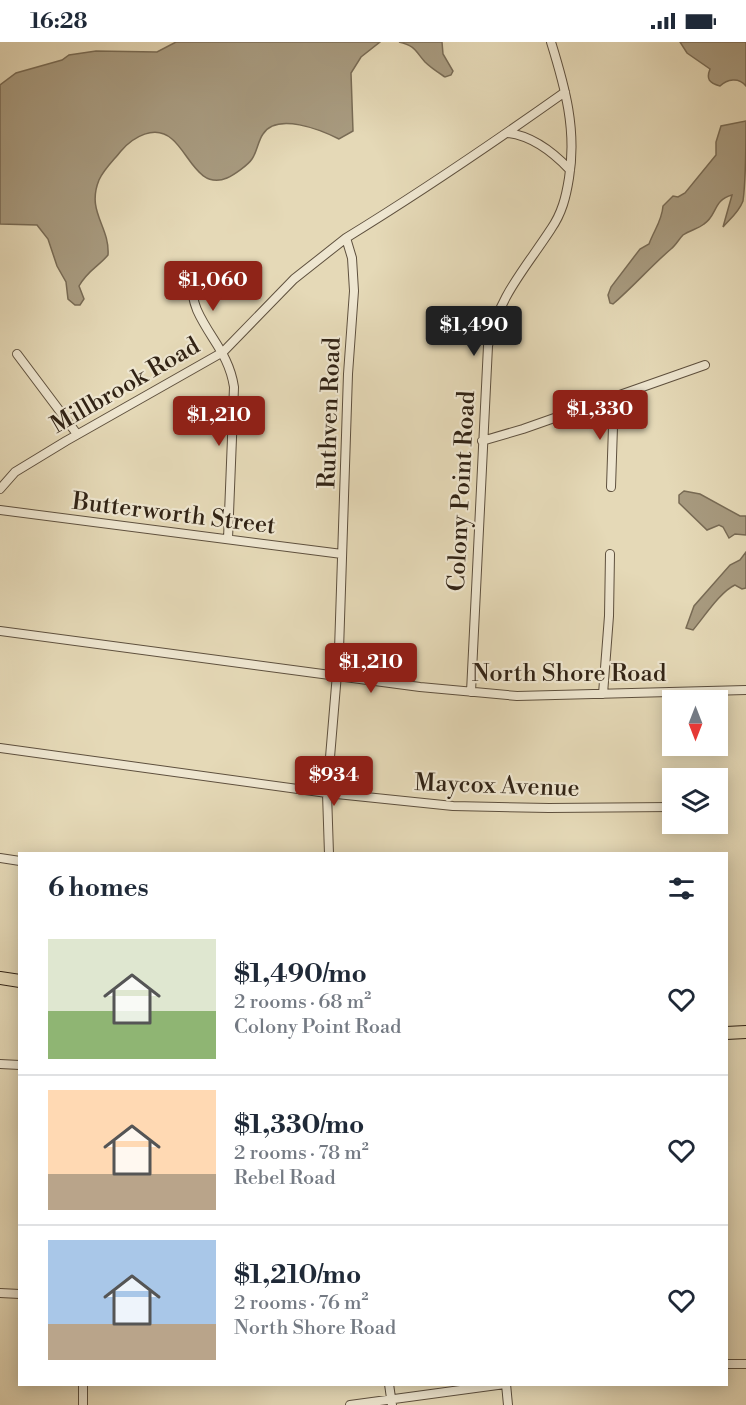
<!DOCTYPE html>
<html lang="en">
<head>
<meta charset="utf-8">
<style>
  :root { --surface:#fff; --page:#f2f2f3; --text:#1f2937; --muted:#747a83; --line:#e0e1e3; --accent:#8f2418 }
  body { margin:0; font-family:"Libre Bodoni",serif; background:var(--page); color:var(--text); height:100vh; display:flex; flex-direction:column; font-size:22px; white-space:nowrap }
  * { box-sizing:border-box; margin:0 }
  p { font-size:20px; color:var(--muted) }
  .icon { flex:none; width:33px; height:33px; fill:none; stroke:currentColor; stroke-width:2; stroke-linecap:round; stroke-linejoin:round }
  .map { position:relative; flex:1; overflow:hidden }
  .drawer { position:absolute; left:18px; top:810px; width:710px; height:534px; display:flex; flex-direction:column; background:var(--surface); border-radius:0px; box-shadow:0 3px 15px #0003 }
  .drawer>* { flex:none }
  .needle { width:39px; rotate:180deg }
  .fabs { position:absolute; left:662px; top:648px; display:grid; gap:12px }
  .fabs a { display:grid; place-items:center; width:66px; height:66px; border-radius:0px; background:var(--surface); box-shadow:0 3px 15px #0003; font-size:30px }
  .price { position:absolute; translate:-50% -51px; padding:0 14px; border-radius:6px; background:var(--accent); color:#fff; font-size:20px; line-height:39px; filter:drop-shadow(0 2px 3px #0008) }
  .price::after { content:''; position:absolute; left:50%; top:36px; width:18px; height:14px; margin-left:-9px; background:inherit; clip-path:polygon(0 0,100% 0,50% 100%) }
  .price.on { background:#222; color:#fff }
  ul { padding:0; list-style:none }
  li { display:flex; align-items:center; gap:18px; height:150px; padding:0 30px }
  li+li { border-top:2px solid var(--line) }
  li span { display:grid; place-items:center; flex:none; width:168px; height:120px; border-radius:0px; color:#555 }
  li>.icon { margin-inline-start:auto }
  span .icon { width:72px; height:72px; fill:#fffc; stroke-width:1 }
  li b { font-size:26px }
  h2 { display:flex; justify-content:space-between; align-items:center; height:72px; padding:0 30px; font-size:26px }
  .status { display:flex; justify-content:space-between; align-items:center; height:42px; padding:0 30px; background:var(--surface); direction:ltr }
  .status svg { height:16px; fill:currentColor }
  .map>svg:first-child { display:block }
</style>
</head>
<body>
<div class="status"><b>16:28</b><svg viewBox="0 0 49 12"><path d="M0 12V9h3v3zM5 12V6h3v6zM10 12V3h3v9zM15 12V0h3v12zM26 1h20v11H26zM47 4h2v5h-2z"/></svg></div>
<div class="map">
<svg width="746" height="1363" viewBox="0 0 746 1363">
  <rect width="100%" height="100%" fill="#e5d9b7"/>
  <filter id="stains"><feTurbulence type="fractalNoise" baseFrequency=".00333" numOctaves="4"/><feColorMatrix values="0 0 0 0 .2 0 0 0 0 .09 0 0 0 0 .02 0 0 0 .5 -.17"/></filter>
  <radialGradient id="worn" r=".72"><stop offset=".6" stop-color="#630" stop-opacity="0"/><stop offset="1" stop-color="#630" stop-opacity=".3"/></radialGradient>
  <!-- water -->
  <path fill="#a89b80" stroke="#786b55" stroke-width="1.5" d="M176,0H380L361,15L351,31L353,89L339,97C321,88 277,70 263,92C258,99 257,110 252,117C248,123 234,133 227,136C199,148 189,111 172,97C155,82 133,95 121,109C114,118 104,127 99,138C86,170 110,184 108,213C98,225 88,228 79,244L84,257L80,263H75L68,257L66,240L57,224L48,197L37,183L0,182V43L16,31L62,18L69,13L96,9L157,10Z
    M399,0H442L443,12L453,29L451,33L445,35C439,31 431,26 425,20C415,9 416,4 399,0Z
    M680,0H746V44C739,35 727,37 720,44C709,41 706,37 710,27L687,11Z
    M746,79C746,103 746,137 743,159C739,170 730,177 723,185L732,153C713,158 717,174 704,182C698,187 690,188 683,193C679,197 676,203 671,207C651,224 634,244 613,262L610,261L608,253L611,245L640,207L649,202C654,188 662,179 663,164L673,154L678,155L685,151L716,113V100L721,84Z
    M684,449L700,452L740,474H746V493L735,492L729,496L723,485L719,483L707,488L679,461V453Z
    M746,510V546L742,547L735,543C721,549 704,575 693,588L686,586L694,564L730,523L740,518Z"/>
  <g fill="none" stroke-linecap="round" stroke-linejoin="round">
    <!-- street casing -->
    <g stroke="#5e503e" stroke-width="10">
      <path id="street" d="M508,91C533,94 553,110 570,128
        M190,235C191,246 193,258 197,268C210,297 229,312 234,345L228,497
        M17,312L77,392
        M482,399L523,387L705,323
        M611,445L614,354
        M0,447L15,430L66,399L223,310L294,237L346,196
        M0,468L342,512
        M0,589L420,645L517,654L746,648
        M471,650L488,304C498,255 525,227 551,187C562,171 566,155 569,136C577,88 565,45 551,0
        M603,652L609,574L610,512
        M0,706L327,751L453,764L549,766L672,765
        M329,812L327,751L339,608L348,332L354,249L352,216L346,196C421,150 493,101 565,50
        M0,816L20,819
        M0,1022L20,1023
        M0,1251L20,1252
        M726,1322H746
        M389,1342L392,1363
        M506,1342L508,1363
        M83,1363V1342
        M350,1363L505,1342"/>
    </g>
    <!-- primary casing -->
    <g stroke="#312315" stroke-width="14">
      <path id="primary" d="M0,936L20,939
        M726,991L746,990"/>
    </g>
    <!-- street -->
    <use href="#street" stroke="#eee6d0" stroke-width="8"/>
    <!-- primary -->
    <use href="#primary" stroke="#e5d9b7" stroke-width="12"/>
  </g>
  <g text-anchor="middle" stroke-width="4.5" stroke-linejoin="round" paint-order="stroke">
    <!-- street labels -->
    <g font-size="24" fill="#312315" stroke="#eee6d0">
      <text transform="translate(125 343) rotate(-30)" y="8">Millbrook Road</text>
      <text transform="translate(329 371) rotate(-88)" y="8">Ruthven Road</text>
      <text transform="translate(461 449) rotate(-87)" y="8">Colony Point Road</text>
      <text transform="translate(174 471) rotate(7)" y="8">Butterworth Street</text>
      <text x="569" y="639">North Shore Road</text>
      <text transform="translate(497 743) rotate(2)" y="8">Maycox Avenue</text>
    </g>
  </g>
  <rect width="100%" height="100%" filter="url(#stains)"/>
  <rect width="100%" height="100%" fill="url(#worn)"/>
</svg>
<div class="fabs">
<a><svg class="needle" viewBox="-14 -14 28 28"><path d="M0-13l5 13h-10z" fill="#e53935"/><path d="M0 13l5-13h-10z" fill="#747a83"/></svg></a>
<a><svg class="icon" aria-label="layers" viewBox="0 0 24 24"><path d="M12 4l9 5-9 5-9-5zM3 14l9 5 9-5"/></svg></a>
</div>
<b class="price" style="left:213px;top:270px">$1,060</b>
<b class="price on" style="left:474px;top:315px">$1,490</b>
<b class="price" style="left:600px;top:399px">$1,330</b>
<b class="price" style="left:219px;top:405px">$1,210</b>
<b class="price" style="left:371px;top:652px">$1,210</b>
<b class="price" style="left:334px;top:765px">$934</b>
<section class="drawer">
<h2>6 homes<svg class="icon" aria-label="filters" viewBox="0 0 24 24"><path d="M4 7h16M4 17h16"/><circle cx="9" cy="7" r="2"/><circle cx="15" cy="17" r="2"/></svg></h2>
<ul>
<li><span style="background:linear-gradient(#dfe7d0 60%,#8fb573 0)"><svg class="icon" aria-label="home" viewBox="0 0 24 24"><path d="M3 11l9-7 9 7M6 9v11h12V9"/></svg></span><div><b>$1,490/mo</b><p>2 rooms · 68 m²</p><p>Colony Point Road</p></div><svg class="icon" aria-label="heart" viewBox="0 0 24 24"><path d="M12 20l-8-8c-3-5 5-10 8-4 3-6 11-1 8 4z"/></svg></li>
<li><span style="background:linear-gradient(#ffd9b3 70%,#b9a48a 0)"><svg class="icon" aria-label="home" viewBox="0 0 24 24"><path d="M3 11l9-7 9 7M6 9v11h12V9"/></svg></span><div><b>$1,330/mo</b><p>2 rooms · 78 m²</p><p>Rebel Road</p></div><svg class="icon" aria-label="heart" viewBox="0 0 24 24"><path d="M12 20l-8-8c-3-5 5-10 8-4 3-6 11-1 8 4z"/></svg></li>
<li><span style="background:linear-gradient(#a9c7e8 70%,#b9a48a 0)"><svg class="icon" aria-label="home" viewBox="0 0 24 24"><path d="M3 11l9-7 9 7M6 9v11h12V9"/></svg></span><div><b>$1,210/mo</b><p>2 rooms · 76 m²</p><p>North Shore Road</p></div><svg class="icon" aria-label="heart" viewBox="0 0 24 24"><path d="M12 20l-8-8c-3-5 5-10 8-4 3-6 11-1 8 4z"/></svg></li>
</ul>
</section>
</div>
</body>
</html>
